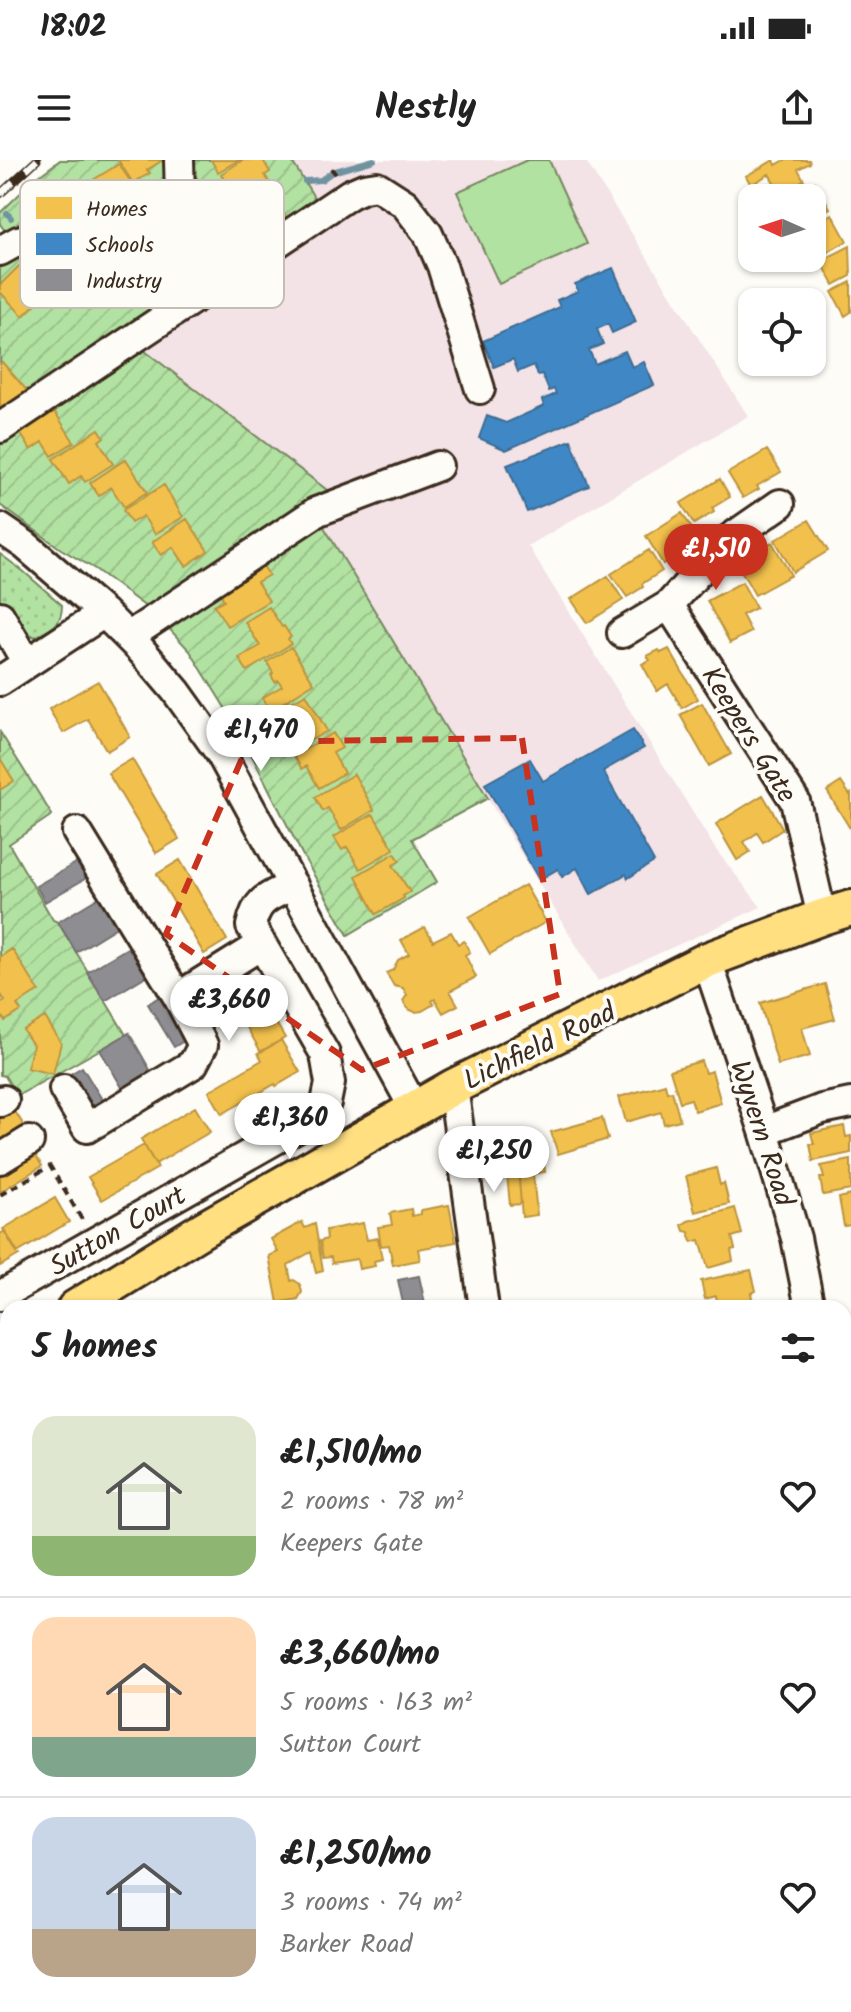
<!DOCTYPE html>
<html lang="en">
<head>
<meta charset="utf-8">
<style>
  :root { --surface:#fff; --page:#f2f2f2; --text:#222; --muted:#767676; --line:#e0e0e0; --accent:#c8321e }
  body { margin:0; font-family:Kalam,sans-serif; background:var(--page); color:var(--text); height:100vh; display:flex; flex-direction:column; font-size:30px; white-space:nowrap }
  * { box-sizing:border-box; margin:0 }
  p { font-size:26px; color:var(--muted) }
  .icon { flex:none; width:44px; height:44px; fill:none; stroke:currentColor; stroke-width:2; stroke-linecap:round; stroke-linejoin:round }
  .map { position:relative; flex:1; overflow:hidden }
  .panel { position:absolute; left:0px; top:1140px; width:852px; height:712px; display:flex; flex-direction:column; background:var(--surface); border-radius:24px 24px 0 0; box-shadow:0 2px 6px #0004 }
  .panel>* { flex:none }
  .needle { width:52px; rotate:273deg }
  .buttons { position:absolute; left:738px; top:24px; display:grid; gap:16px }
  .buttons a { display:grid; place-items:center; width:88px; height:88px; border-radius:16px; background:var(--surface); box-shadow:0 2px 6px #0004; font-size:40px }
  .price { position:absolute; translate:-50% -68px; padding:0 18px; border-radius:28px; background:#fff; color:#222; font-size:26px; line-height:52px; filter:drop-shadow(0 2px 4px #0008) }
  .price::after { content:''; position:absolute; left:50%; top:48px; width:24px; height:18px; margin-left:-12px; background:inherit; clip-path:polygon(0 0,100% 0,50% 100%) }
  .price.on { background:var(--accent); color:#fff }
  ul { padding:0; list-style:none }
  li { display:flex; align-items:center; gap:24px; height:200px; padding:0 32px }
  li+li { border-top:2px solid var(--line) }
  li span { display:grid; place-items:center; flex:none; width:224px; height:160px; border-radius:24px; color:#555 }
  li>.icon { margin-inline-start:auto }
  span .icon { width:96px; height:96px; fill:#fffc; stroke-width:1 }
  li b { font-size:34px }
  h2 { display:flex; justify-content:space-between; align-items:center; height:96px; padding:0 32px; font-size:34px }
  .status { display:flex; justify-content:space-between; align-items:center; height:56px; padding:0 40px; background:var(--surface); direction:ltr }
  .status svg { height:22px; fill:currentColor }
  header { display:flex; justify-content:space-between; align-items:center; height:104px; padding:0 32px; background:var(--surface); font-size:36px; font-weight:700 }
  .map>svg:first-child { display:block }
</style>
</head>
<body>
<div class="status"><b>18:02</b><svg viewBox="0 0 49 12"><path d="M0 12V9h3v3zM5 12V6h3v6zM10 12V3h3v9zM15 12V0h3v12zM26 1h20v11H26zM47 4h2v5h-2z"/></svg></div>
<header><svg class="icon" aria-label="menu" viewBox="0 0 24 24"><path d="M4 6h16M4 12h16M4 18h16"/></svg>Nestly<svg class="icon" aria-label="share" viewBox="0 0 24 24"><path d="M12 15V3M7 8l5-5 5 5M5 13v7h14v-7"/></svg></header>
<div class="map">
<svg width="851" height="1852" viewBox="0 0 851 1852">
  <defs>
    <pattern id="grass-dots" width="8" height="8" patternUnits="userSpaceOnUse" patternTransform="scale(2)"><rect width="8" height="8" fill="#b2e2a2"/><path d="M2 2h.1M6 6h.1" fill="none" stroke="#9ac28b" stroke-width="1.8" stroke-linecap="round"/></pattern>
    <pattern id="garden-furrows" width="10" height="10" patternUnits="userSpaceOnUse" patternTransform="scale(2)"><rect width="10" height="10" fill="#b2e2a2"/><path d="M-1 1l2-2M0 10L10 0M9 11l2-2" fill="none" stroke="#9ac28b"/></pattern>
  </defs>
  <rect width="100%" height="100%" fill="#fdfcf7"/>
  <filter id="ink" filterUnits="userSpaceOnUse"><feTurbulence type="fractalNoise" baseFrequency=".0125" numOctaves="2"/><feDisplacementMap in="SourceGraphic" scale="16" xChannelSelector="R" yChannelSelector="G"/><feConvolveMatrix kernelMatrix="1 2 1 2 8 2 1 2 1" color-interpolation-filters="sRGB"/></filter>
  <g filter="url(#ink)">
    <!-- built -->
    <path fill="#f3e2e6" d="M291,0H585L748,256L528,386L716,690L761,747L598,821L321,363L162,461L146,447L327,330L141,188L332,64Z"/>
    <!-- grass -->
    <path fill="url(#grass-dots)" stroke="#768660" stroke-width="2" d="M0,394L23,411L62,445C62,465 52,469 35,477C24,471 4,452 0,440C0,432 0,404 0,394Z"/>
    <!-- park -->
    <path fill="#b2e2a2" stroke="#768660" stroke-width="2" d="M527,0H549L587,84L499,124L457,32Z"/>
    <!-- garden -->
    <path fill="url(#garden-furrows)" stroke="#768660" stroke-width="2" d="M60,0H172L173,6L166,29L131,51L7,74L0,64V53L35,19Z
      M187,0H291L320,47L141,159L112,175L0,256V104L27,91L92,85L124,80L158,66L166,58L215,37L202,28Z
      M141,188L327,330L146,447L95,409L61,389L0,345V279Z
      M321,362L488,638L412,679L437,722L348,775L302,694L240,572L190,491L162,461Z
      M0,572L52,655L9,684L53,760L58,762L126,875L17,936L5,916L0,915Z"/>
    <!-- homes -->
    <path fill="#f2c14e" stroke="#bb9440" stroke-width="2" d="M118,0H163L147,10L150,13L133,23Z
      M211,0H239L218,12Z
      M243,0H263L270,12L265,15L272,27L247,43L239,30L233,33L221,14Z
      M774,0L776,5L785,0H809L810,3L798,9L804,20L780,33L769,14L751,25L746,16Z
      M119,4L134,27L106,42L103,37L81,51L70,34Z
      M815,22L830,48L812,58V38H785Z
      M270,32L288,60L267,73L248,46Z
      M832,54L847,81L819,97L812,85V75L820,71L815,63Z
      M850,86L851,116L834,125L821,101Z
      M19,106L46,134L23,156L0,132V125Z
      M105,112L123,141L109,149L104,141L91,150L78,129Z
      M851,122V152L845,156L832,132Z
      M2,202L30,234L7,249L6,247L0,252V204Z
      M53,249L74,282L52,296L43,282L31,290L19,271Z
      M99,269L104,277L99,281L113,304L85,322L81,316L69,324L53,299Z
      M767,290L781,312L757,326L759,329L743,338L728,313Z
      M126,299L147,332L124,347L111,327L99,336L90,323Z
      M720,319L730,337L712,348L714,352L694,364L681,343Z
      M164,325L183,357L155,374L143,356L131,363L123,350Z
      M682,353L694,372L681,380L684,383L677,387L680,393L663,404L646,376Z
      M187,359L208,391L186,406L173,387L161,395L152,382Z
      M809,360L828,391L793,412L775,380Z
      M772,382L791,415L755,435L739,407L749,401L747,396Z
      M649,390L662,411L642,424L643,427L627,437L611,414Z
      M261,403L269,415L257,422L269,441L227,466L214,445L224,440L218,429Z
      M608,416L623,440L587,463L571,439Z
      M742,422L756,448L742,455L751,472L730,483L707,441Z
      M269,447L282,467L284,466L291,477L288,479L291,484L247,511L239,498L260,486L245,462Z
      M291,487L314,523L270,551L262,538L282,526L278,520L275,522L271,515L273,513L267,502Z
      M669,489L698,539L682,548L668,524L657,531L642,504L650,500L647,496L659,490L661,493Z
      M98,521L130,577L107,591L88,559L63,573L49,549Z
      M306,534L327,571L291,592L278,569L288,563L279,549Z
      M702,543L731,594L709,606L680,555Z
      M333,573L342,588L333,593L344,613L319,628L306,606L302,609L294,596Z
      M0,598L14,621L0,630Z
      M132,599L179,679L156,693L108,613Z
      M354,614L374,650L341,670L328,648L323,651L315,637Z
      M841,622L850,635L851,634V670L827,631Z
      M763,635L783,669L763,682L757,673L744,682L750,692L737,700L716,664Z
      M373,654L394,689L360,709L347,687L342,690L334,677Z
      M395,693L400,701L393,705L410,732L403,736L404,738L376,754L356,716Z
      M180,700L227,780L204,794L157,714Z
      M525,725L546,762L490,794L469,757Z
      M425,767L433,781L451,772L458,784L464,781L470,792L465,795L476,817L450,831L458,845L443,853L435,839L432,841L434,844L422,851L415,852L408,849L403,841L407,835L403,828L394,826L386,813L393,810L398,800L409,794L401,780Z
      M12,789L39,831L17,845L21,851L5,861L0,853V844L5,841L0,833V797Z
      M825,824L835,859L802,868L810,896L778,905L760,843Z
      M254,825L285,878L261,892L230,838Z
      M45,857L61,883L53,914L27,908L33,885L23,870Z
      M281,880L300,912L276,926L275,924L222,954L209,931L262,900L258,893Z
      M701,901L705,913L712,911L721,943L695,951L691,939L680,942L670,910Z
      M665,924L667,932L672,931L680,960L664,964L661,952L626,962L619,937Z
      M11,945L28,972L0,989V952Z
      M195,947L210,972L155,1004L141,979Z
      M602,958L608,979L558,994L551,972Z
      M844,966L846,977L851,976V993L813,1001L810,984H814L811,973Z
      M542,980L545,1012L533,1014L537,1055L522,1057L516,983Z
      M516,983L521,1044L510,1045L507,1015L496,1017L493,985Z
      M144,985L158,1008L102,1040L88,1017Z
      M33,991L42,1006L0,1032V1011Z
      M851,1000V1030L823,1035L820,1018H824L821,1006Z
      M716,1008L720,1025L724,1023L729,1044L695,1052L686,1016Z
      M851,1035V1065L844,1066L839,1038Z
      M55,1038L69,1062L17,1093L3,1069Z
      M449,1045L456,1082L418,1089L420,1100L393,1105L389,1085L381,1086L378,1067L392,1065L390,1053L411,1049L412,1056L421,1054V1050Z
      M735,1048L742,1074L732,1077L735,1089L731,1090L733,1101L708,1108L700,1080L692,1082L689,1072L684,1071L682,1065L688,1061Z
      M302,1062L305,1068L315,1064L323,1111L316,1113L311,1092L288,1105L291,1121L294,1120L300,1124L302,1132L298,1139L278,1143L269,1096L278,1092L271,1079Z
      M363,1063L367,1080L378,1078L382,1099L374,1101L375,1106L359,1109L357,1099L332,1103L331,1097L323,1098L320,1081L327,1079L326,1070Z
      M5,1071L19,1095L0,1106V1074Z
      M751,1110L756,1131L751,1133L754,1148H719L716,1136L705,1139L701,1121Z
      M8,1260V1292L0,1297V1265Z
      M8,1330V1355L0,1342V1334Z
      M849,1571L851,1589L844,1590V1572Z
      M4,1593L6,1611H0V1594Z
      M844,1641L845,1656H851V1675H844Z
      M4,1669L6,1682L0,1683V1670Z
      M844,1681H851V1698H845V1720Z
      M6,1697L7,1711H0V1698Z
      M844,1742H851V1794H844Z
      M8,1812V1844H12L13,1852H0V1813Z
      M844,1812H851V1852H827V1844H844Z
      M176,1844H196L194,1852H174Z
      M439,1844H473V1852H439Z
      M588,1844H621V1850L588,1849Z"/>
    <!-- schools -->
    <path fill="#3f88c5" stroke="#3e6c93" stroke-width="2" d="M613,108L636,162L612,173L608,164L597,169L603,184L589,190L595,204L625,191L632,207L644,202L654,225L506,290L479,278L487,256L506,263L544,246L542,240L556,234L554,229L549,231L542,214L538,215L534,205L518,212L513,199L494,207L483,181L560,147L557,140L578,131L575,124Z
      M571,280L589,326L527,352L507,305Z
      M633,570L644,588L603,611L654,702L628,718L626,714L591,734L577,708L562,717L558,709L539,720L485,624L530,599L543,621Z"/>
    <!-- industry -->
    <path fill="#8d8d92" stroke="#746f6f" stroke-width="2" d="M81,700L90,716L45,742L36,726Z
      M103,735L120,765L76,792L58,762Z
      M134,784L151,813L105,841L87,812Z
      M162,835L189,878L174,887L148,844Z
      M129,873L154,917L126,934L100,890Z
      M82,907L106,946L91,955L67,916Z
      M419,1116L426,1148H404L398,1120Z"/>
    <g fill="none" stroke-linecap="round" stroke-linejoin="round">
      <!-- stream -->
      <path stroke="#7193a0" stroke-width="6" d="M305,21L321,20L332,12L374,0
        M7,53L11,58"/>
      <!-- minor casing -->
      <g stroke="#3b2a1e" stroke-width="34">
        <path id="minor" d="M179,0L180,37
          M0,91L18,81L34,77L106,69L133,60L180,37L192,40L210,49
          M0,268L350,34L364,28L377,26L405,44L428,74L442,106L480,229
          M0,368L25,385L104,453L141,490L176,531L221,594L414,948
          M669,445L795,641L822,757
          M0,456L27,503
          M622,473L669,445L725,382L780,344
          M128,477L316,352L438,306
          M0,521L104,453
          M707,800L764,971L796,1078L810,1148
          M178,837L261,785
          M453,927L484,1148
          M64,929L87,968L193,904L203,885L178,837L77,672
          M0,942L4,940
          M764,971L822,949L851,943
          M0,999L29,981
          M0,1136L315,957L326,943L330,923L325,894L251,766C257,738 269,737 293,725
          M844,1310L851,1345
          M0,1316L8,1311
          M0,1366L8,1379
          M281,1844L284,1852
          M525,1852L526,1844"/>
      </g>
      <!-- major casing -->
      <g stroke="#3b2a1e" stroke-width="40">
        <path id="major" d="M75,1148L205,1068L453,927L707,800L822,757L851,748
          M0,1193L8,1188"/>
      </g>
      <!-- path -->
      <path stroke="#3b2a1e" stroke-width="4" stroke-dasharray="8 6" stroke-linecap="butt" d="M331,8L337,16
        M0,1035L50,1006L84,1063"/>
      <!-- minor -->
      <use href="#minor" stroke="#fdfcf7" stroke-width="28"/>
      <!-- major -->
      <use href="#major" stroke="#ffdf80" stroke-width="34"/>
      <!-- rail casing -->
      <g stroke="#3b2a1e" stroke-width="9">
        <path id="rail" d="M0,34L37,0"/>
      </g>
      <!-- rail -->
      <use href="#rail" stroke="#fdfcf7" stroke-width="6" stroke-dasharray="18" stroke-linecap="butt"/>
    </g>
  </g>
  <!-- marked area -->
  <path fill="none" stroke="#c8321e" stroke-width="6" stroke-dasharray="16 10" stroke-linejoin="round" d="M522,578L560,834L362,910L166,774L249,582Z"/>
  <g text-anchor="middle" stroke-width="8" stroke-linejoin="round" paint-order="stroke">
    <!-- street labels -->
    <g font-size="28" fill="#3b2a1e" stroke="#fdfcf7">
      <text transform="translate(750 574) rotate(58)" y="10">Keepers Gate</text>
      <text transform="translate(539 885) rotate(-26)" y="10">Lichfield Road</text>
      <text transform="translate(763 973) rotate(72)" y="10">Wyvern Road</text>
      <text transform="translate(117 1070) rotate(-30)" y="10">Sutton Court</text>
    </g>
  </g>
  <!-- legend -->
  <rect x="20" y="20" width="264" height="128" rx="12" fill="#fdfcf7" stroke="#c3bdb6" stroke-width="2"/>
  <rect x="36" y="37" width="36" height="22" fill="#f2c14e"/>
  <rect x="36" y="73" width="36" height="22" fill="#3f88c5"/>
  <rect x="36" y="109" width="36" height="22" fill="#8d8d92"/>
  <g font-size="22" fill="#3b2a1e">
    <text x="86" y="56">Homes</text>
    <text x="86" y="92">Schools</text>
    <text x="86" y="128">Industry</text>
  </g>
</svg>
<div class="buttons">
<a><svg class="needle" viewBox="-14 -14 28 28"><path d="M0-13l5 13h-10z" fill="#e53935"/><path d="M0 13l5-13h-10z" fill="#767676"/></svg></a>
<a><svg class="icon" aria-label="locate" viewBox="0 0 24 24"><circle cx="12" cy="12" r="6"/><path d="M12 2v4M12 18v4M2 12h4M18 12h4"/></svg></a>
</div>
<b class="price on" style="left:716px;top:432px">£1,510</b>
<b class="price" style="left:261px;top:613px">£1,470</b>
<b class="price" style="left:229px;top:883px">£3,660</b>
<b class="price" style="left:290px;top:1001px">£1,360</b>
<b class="price" style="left:494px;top:1034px">£1,250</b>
<section class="panel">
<h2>5 homes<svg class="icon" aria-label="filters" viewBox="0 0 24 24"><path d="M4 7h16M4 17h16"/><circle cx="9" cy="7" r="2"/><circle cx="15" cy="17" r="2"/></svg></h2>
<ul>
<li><span style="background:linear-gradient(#dfe7d0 75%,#8fb573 0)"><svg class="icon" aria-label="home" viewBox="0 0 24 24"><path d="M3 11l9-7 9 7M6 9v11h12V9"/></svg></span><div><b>£1,510/mo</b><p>2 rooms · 78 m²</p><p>Keepers Gate</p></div><svg class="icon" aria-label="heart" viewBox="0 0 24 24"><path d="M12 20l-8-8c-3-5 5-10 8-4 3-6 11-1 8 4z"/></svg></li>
<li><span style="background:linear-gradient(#ffd9b3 75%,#7fa58c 0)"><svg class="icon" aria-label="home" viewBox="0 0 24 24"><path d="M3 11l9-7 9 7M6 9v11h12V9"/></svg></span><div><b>£3,660/mo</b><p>5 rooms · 163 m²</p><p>Sutton Court</p></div><svg class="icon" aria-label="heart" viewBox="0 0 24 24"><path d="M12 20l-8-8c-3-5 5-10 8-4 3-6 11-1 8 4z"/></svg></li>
<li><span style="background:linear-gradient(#c9d6e8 70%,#b9a48a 0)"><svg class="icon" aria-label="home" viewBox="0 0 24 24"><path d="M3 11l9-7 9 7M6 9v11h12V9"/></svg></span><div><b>£1,250/mo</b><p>3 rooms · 74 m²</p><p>Barker Road</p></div><svg class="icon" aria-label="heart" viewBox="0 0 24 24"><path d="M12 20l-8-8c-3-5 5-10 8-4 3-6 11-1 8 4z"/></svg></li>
</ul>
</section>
</div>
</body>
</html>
